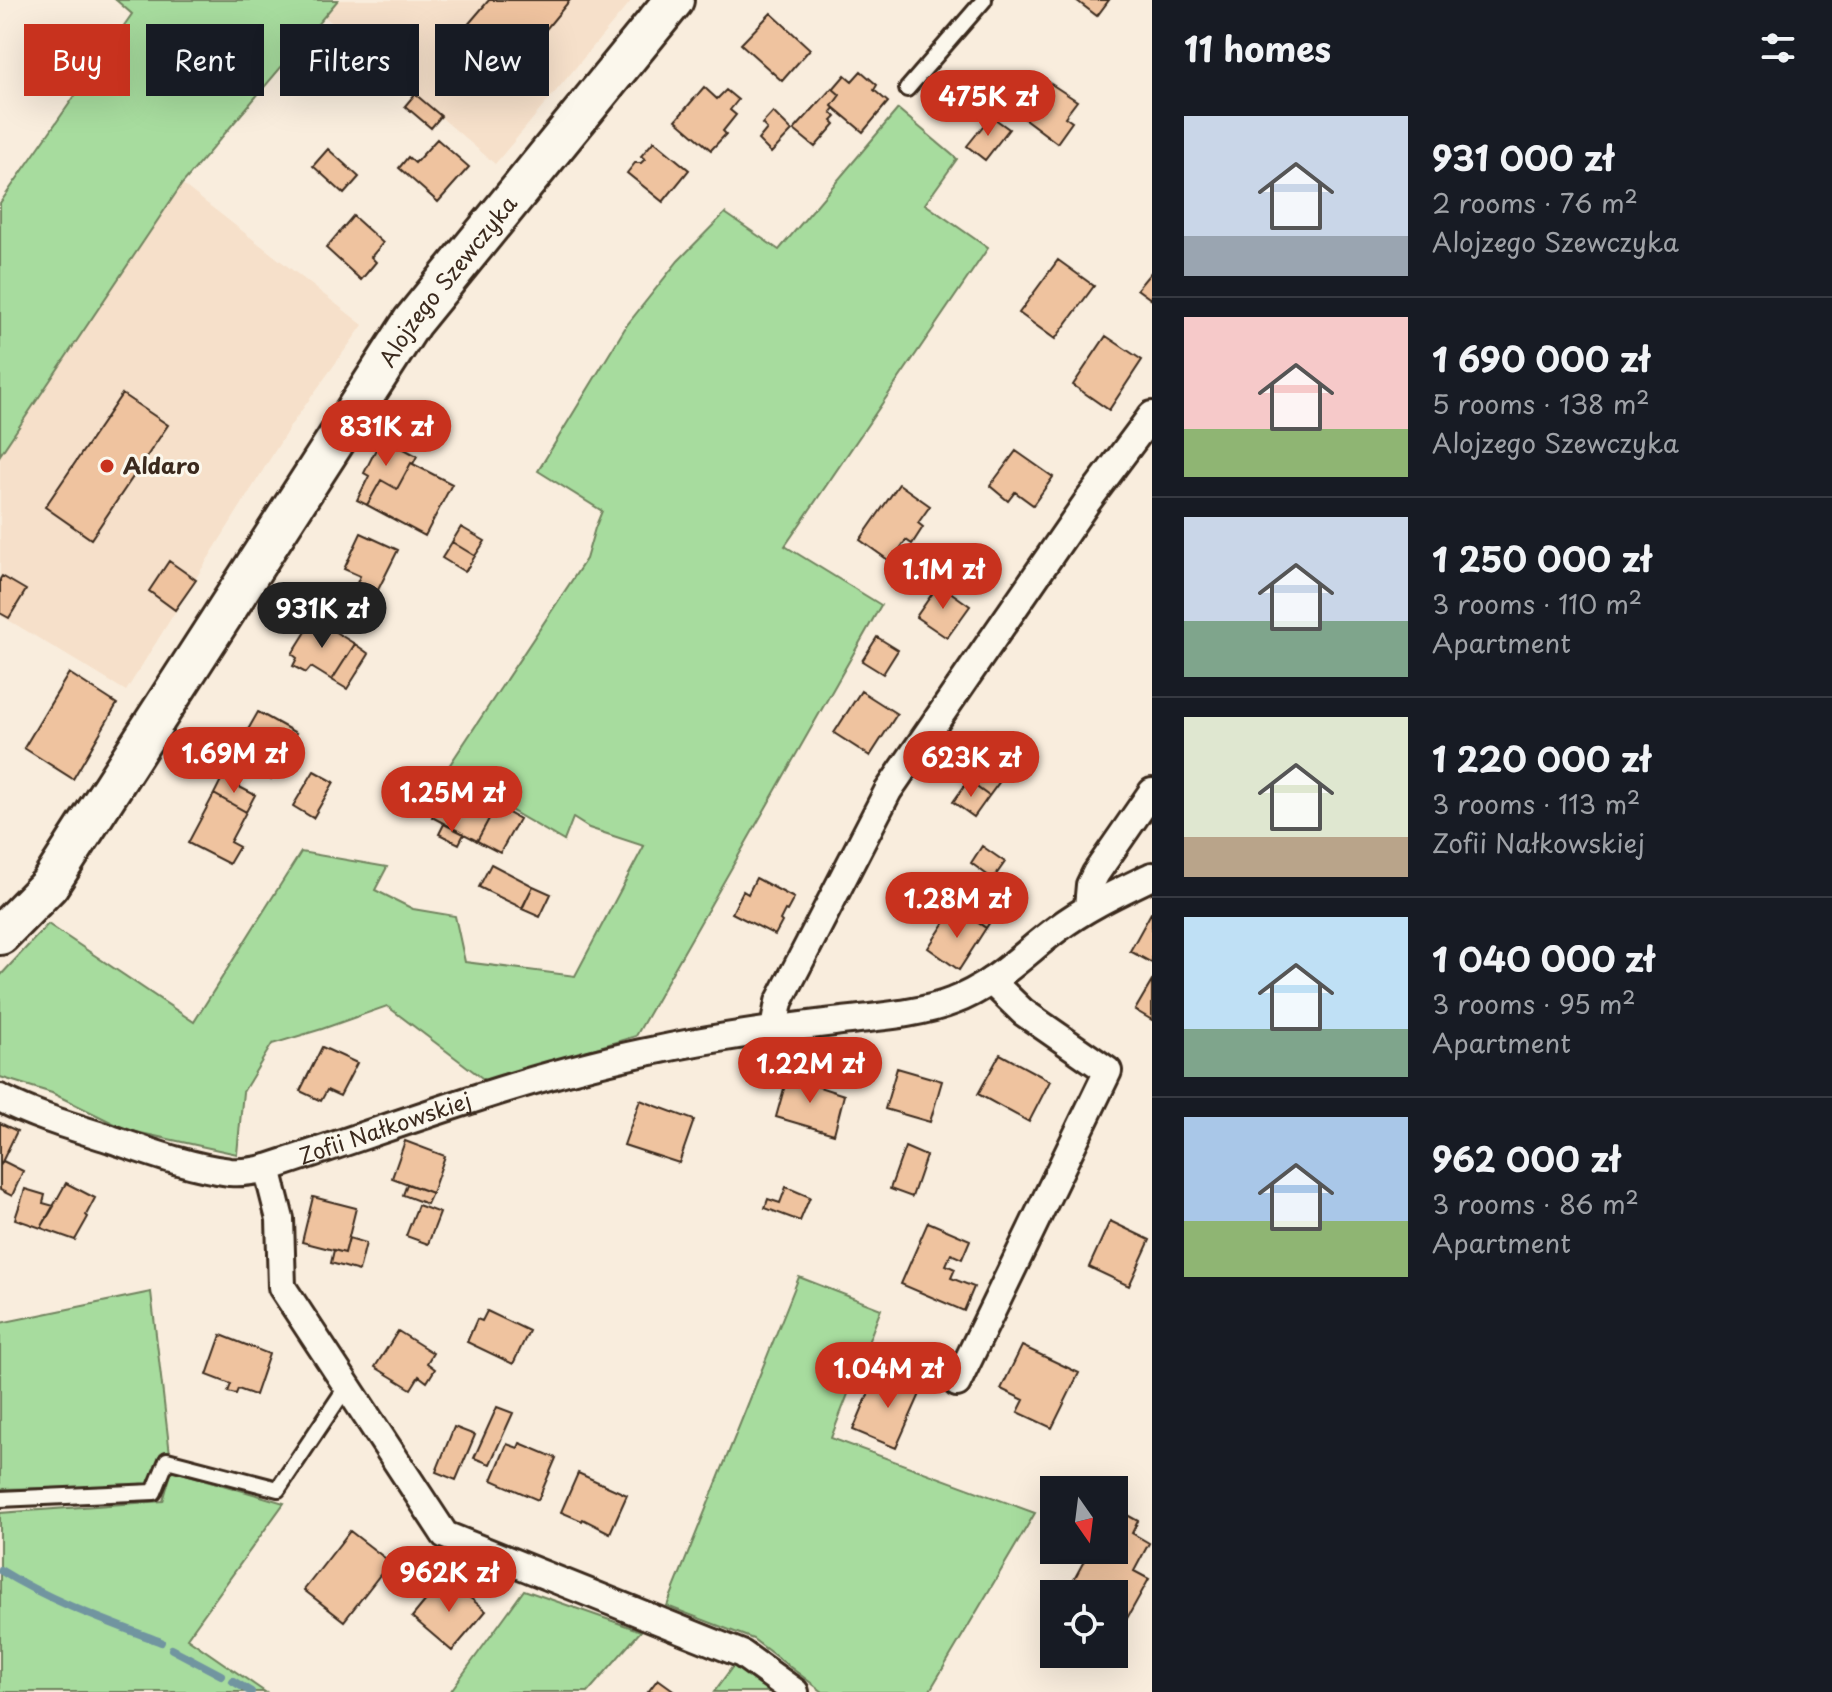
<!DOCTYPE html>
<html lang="en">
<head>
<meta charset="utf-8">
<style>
  :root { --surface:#171b24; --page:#242831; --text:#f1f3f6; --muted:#9ea1a6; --line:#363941; --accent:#c8321e }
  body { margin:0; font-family:"Playpen Sans",sans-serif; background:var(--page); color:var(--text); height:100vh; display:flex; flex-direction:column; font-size:30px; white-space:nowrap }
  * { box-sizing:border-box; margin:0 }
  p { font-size:26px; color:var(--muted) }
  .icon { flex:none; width:44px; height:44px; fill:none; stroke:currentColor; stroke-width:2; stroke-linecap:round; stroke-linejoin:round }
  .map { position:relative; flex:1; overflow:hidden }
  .side { display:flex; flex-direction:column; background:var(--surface); width:680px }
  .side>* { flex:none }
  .top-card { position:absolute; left:24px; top:24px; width:760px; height:72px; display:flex; gap:16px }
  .needle { width:52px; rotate:166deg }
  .controls { position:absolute; left:1040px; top:1476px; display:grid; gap:16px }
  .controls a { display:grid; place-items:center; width:88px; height:88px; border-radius:0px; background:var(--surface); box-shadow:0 8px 32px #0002; font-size:40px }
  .price { position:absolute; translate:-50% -68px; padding:0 18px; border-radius:28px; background:var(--accent); color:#fff; font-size:26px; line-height:52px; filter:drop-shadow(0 2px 4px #0008) }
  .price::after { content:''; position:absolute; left:50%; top:48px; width:24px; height:18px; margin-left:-12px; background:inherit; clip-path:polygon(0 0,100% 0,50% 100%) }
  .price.active { background:#222; color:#fff }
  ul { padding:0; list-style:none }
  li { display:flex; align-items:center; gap:24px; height:200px; padding:0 32px }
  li+li { border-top:2px solid var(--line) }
  li span { display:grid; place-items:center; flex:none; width:224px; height:160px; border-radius:0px; color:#555 }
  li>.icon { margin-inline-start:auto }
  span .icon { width:96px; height:96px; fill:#fffc; stroke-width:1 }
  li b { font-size:34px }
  h2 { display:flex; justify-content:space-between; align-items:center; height:96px; padding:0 32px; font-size:34px }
  .chip { padding:0 28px; border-radius:0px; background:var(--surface); box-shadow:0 8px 32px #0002; font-size:28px; line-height:72px }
  .chip.active { background:var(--accent); color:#fff }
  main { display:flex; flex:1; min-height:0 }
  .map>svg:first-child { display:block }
</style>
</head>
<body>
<main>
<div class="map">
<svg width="1152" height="1692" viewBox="0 0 1152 1692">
  <rect width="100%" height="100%" fill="#f9eddd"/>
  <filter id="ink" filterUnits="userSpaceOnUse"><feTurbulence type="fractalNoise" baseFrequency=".0125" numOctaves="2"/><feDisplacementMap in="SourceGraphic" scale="16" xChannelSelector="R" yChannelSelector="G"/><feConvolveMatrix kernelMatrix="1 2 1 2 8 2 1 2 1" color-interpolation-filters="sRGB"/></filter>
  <g filter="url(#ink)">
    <!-- built -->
    <path fill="#f6e0ca" d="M338,0H632L495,164L323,15Z
      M182,184L363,325L291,425L126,691L0,615V455Z"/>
    <!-- green -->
    <path fill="#a7dc9e" stroke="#71835e" stroke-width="2" d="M116,0H338L182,184L0,455V203L132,14Z
      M898,109L957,159L925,204L988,248L785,546L881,605L636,1036L486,1081L387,1006L322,1029L272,1044L243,1092L237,1154L127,1130L52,1093L0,1077V976L48,924L194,1022L301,852L387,867L375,890L413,909L455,916L465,962L575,976L644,846L589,828L573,818L564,841L445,772L586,559L595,528L602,511L538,471L627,325L678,261L725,213L779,250Z
      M799,1277L881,1309L831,1438L1035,1513L929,1692H823L753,1639L667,1606Z
      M151,1292L170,1454H161L150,1486L0,1489V1323Z
      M172,1470L284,1503L187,1638L265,1692H0V1513L163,1501Z
      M524,1590L641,1631L588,1692H450Z
      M736,1662L777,1692H714Z"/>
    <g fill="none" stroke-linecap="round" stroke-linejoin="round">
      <!-- stream -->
      <path stroke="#7195a0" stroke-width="8" d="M0,1570C50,1601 106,1621 161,1642
        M172,1649L221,1675
        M233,1681L251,1692"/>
    </g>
    <!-- building -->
    <path fill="#efc39f" stroke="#3b2a1e" stroke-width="2" d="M489,0H570L520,61L507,50L501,57L466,27Z
      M1076,0H1109L1097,16Z
      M771,13L810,49L782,81L741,44Z
      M467,27L482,41L468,57L453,44Z
      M861,71L877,85L874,90L888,102L863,132L832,106L840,95L833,89L845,75L852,81Z
      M1042,78L1077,101L1065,117L1072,122L1057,143L1017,113Z
      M704,87L717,99L726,90L738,100L730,110L736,115L723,131L726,134L711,150L676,120Z
      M832,88L840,95L832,106L834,108L831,112L836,117L832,121L835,124L815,147L794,130Z
      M415,94L441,116L431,128L405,106Z
      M773,112L792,131L771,153L758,140L767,129L762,124Z
      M991,116L1009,129L985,160L967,146Z
      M437,139L469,167L438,202L399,168L408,157L415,163Z
      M654,141L689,170L663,202L627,173L635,163H641L645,159L641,156Z
      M328,149L359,177L344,194L313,166Z
      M353,216L383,243L371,257L376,262L361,280L326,248Z
      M1058,260L1094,286L1055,339L1019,313Z
      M1152,271V300L1137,289Z
      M1106,336L1142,360L1109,410L1073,385Z
      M122,394L168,425L91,539L45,507Z
      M382,437L417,456L413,464L411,463L397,489L381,480L367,505L357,500L369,476L364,473Z
      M1016,451L1053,477L1033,505L1015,492L1008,501L990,486Z
      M411,463L452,484L425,536L367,505L381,480L397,489Z
      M899,484L930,506L918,523L923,527L912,544L906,540L891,562L860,540Z
      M461,527L485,541L475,556L452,542Z
      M361,533L398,550L377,592L357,583L360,576L344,569Z
      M452,542L475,556L465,572L442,558Z
      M169,561L196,580L175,610L149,591Z
      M2,576L26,590L9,618L0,613V579Z
      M939,584L970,606L947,638L916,617Z
      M314,619L355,644L332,680L311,667L306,673L293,666L297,658L292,654Z
      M877,637L898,650L883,674L862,661Z
      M355,644L369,654L347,689L332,680Z
      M69,673L117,704L73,779L24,748Z
      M861,691L897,714L870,756L834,733Z
      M258,712L296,733L271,779L239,762L244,753L237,749Z
      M987,730L995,736L1002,734L1011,740L1010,747L1020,754L989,796L956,772L965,759L961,756L973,740L977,743Z
      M314,771L334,782L313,818L293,806Z
      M222,778L255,795L246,812L214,794Z
      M968,781L989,796L974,817L953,802Z
      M450,782L496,806L477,841L432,817Z
      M214,794L246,812L230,842L239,847L229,864L188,843Z
      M496,806L519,819L500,853L477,841Z
      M444,824L464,834L459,844L439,834Z
      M982,846L1005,862L993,879L971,863Z
      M491,864L533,886L522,908L479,887Z
      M756,878L794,898L787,911L785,910L780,920L782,922L775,935L732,913L743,891L748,894Z
      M533,886L551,894L540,917L522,909Z
      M996,888L1001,892L999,896L1005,899L986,928L974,920Z
      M1151,913H1152V963L1130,951Z
      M968,915L986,928L959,970L928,948L949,916L962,924Z
      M1152,981V1020L1135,1010Z
      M322,1047L357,1063L340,1096L327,1090L321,1101L300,1091Z
      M1000,1054L1050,1081L1029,1122L978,1094Z
      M897,1068L942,1081L930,1122L885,1109Z
      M787,1078L801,1081L805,1078L811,1080L816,1086L844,1095L834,1134L776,1117Z
      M640,1100L694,1120L679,1163L624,1145Z
      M0,1123L17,1131L0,1166Z
      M405,1141L445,1156L432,1193L392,1178Z
      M905,1147L926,1156L912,1197L890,1189Z
      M3,1161L23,1171L12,1196L0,1190V1166Z
      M66,1183L95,1198L86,1215L88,1217L75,1240L41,1228Z
      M407,1184L432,1193L427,1204L403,1195Z
      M786,1187L810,1197L800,1221L765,1208L768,1199L780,1203Z
      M25,1189L45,1195L43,1203L54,1206L41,1228L15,1219Z
      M313,1197L356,1208L345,1253L302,1242Z
      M418,1205L440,1213L428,1244L406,1236Z
      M1110,1221L1150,1240L1129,1286L1089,1267Z
      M928,1222L970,1240L962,1259L951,1254L946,1265L955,1269L951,1278L974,1287L964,1311L901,1284Z
      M349,1238L366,1243L359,1271L331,1263L334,1250L345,1253Z
      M487,1311L529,1331L513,1364L467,1342L477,1319L482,1321Z
      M398,1331L433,1353L427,1363L435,1369L427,1382L419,1376L411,1389L375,1367Z
      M221,1335L269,1354L255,1395L238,1389L236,1394L228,1392L231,1384L207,1375Z
      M1022,1346L1079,1373L1052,1428L1018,1412L1024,1400L1001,1389Z
      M876,1376L899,1386L903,1376L924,1385L896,1448L853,1430Z
      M497,1407L513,1413L490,1464L474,1458Z
      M454,1427L475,1435L456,1480L436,1472Z
      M520,1443L556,1458L538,1500L492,1480L507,1444L518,1448Z
      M578,1473L627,1495L610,1533L583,1519L582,1521L561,1512Z
      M1118,1510L1138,1521L1132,1533L1149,1543L1134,1571L1149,1579L1125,1622L1114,1616V1594H1078L1080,1590L1071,1585L1090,1550H1114V1518Z
      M350,1531L390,1562L344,1621L304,1590Z
      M445,1577L486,1611L452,1651L412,1617Z
      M658,1679L676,1692H648Z"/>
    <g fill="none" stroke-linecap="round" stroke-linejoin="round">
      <!-- lane casing -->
      <g stroke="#3b2a1e" stroke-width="20">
        <path id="lane" d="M907,89L984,0
          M0,1499L154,1492L167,1460L278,1489L347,1386"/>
      </g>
      <!-- street casing -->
      <g stroke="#3b2a1e" stroke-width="32">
        <g id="street">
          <path d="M1088,907L1090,885L1096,873L1152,792"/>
          <path d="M774,1029L779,1002L888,791L1087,502L1152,415"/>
          <path id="s1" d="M0,1098C35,1116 73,1127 111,1139C149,1152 190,1167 230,1172C243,1173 255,1171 267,1168C397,1126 526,1075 661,1049C718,1037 776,1029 834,1022C872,1017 918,1015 953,1001C994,986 1023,954 1057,929C1086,907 1119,892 1152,876"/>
          <path d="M267,1168L280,1219L282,1287L445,1535L742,1654L795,1692"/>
          <path d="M957,1383L1108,1071L1023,1012L991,981"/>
        </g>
      </g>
      <!-- secondary casing -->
      <g stroke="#3b2a1e" stroke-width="44">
        <g id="secondary">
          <path id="s2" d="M0,935L49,885L412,322L674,0"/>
        </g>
      </g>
      <!-- lane -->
      <use href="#lane" stroke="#fbf7ec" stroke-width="14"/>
      <!-- street -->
      <use href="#street" stroke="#fbf7ec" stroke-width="26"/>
      <!-- secondary -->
      <use href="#secondary" stroke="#fbf7ec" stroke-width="38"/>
    </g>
  </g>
  <!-- markers -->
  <circle fill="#c8321e" stroke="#fbf7ec" stroke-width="3" cx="107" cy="466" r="8"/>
  <g text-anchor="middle" stroke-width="6" stroke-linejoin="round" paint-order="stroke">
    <!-- street labels -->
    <g font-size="22" fill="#3b2a1e" stroke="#fbf7ec">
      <text dy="8" stroke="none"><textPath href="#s2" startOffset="794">Alojzego Szewczyka</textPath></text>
      <text dy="8" stroke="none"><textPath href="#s1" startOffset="404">Zofii Nałkowskiej</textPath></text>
    </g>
    <!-- poi labels -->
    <g font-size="22" font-weight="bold" fill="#3b2a1e" stroke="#fbf7ec" text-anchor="start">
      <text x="123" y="474">Aldaro</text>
    </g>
  </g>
</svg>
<div class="controls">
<a><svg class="needle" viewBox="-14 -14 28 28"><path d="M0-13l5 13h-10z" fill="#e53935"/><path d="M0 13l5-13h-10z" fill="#9ea1a6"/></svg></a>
<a><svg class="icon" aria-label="locate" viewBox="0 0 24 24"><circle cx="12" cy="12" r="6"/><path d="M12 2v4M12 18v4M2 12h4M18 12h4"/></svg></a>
</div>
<b class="price" style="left:988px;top:138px">475K zł</b>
<b class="price" style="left:386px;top:468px">831K zł</b>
<b class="price" style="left:943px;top:611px">1.1M zł</b>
<b class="price active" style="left:322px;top:650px">931K zł</b>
<b class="price" style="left:234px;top:795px">1.69M zł</b>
<b class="price" style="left:971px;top:799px">623K zł</b>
<b class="price" style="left:452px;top:834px">1.25M zł</b>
<b class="price" style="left:957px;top:940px">1.28M zł</b>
<b class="price" style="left:810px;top:1105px">1.22M zł</b>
<b class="price" style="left:888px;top:1410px">1.04M zł</b>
<b class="price" style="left:449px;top:1614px">962K zł</b>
<div class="top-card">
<a class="chip active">Buy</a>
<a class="chip">Rent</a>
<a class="chip">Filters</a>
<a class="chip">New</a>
</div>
</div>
<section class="side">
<h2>11 homes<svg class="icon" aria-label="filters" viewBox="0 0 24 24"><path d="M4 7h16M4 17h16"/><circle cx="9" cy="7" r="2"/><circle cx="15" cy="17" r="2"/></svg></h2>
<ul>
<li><span style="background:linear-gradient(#c9d6e8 75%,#9aa5b1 0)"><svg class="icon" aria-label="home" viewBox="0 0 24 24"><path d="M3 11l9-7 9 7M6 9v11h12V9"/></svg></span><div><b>931 000 zł</b><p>2 rooms · 76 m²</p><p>Alojzego Szewczyka</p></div></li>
<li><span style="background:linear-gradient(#f6c9c9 70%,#8fb573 0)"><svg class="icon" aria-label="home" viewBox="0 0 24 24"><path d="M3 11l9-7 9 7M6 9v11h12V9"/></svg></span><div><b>1 690 000 zł</b><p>5 rooms · 138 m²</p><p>Alojzego Szewczyka</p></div></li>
<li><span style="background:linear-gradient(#c9d6e8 65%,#7fa58c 0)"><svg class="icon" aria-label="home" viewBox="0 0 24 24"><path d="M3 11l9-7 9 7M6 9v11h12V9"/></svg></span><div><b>1 250 000 zł</b><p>3 rooms · 110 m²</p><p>Apartment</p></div></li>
<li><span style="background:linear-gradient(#dfe7d0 75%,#b9a48a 0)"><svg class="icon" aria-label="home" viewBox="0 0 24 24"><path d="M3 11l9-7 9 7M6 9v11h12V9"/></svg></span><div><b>1 220 000 zł</b><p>3 rooms · 113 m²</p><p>Zofii Nałkowskiej</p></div></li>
<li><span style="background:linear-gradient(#bfe0f5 70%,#7fa58c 0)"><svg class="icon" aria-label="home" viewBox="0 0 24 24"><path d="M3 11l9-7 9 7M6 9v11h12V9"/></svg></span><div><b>1 040 000 zł</b><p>3 rooms · 95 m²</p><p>Apartment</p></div></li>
<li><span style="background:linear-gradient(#a9c7e8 65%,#8fb573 0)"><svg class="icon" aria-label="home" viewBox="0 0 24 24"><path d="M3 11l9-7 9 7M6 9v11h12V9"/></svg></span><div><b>962 000 zł</b><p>3 rooms · 86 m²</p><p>Apartment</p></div></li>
</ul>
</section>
</main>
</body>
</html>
